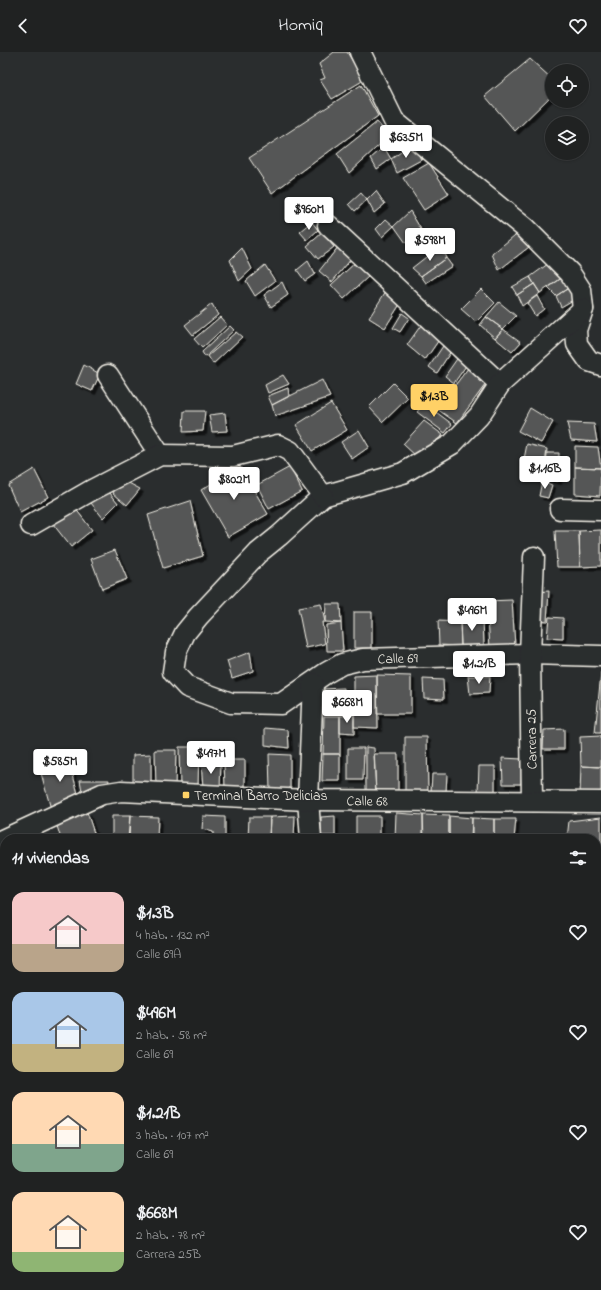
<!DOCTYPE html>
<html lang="es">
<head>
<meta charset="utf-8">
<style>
  :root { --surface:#202222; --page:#282a2a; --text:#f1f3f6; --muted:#a2a4a5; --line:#3d3f40; --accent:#ffd166 }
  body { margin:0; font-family:"Indie Flower",sans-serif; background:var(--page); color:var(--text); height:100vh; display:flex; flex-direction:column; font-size:15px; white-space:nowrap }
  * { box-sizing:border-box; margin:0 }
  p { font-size:13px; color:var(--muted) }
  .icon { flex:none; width:22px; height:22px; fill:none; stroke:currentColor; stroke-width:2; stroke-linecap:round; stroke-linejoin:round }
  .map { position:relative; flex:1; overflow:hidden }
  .panel { position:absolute; left:0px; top:782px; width:601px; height:456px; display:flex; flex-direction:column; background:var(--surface); border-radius:16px 16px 0 0; box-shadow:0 1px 3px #0004,0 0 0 1px var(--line) }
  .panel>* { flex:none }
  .tools { position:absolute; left:545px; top:12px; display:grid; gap:8px }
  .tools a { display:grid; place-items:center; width:44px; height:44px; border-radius:50%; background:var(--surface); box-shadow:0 1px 3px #0004,0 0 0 1px var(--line); font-size:20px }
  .price { position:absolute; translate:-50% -34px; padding:0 9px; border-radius:4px; background:#fff; color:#222; font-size:13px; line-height:26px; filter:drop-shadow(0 1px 2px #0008) }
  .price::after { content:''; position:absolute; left:50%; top:24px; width:12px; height:9px; margin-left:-6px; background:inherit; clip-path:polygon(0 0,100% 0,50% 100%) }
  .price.active { background:var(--accent); color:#111 }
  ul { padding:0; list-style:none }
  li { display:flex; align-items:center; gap:12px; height:100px; padding:0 12px }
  li span { display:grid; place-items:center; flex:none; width:112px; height:80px; border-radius:12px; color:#555 }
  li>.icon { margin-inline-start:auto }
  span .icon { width:48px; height:48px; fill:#fffc; stroke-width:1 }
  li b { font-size:17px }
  h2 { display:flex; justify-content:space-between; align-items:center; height:48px; padding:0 12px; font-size:17px }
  header { display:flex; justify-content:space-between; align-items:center; height:52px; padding:0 12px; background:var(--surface); font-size:18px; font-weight:600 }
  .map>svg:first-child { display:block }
</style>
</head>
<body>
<header><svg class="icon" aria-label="back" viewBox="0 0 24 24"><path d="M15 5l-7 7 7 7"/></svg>Homiq<svg class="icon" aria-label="heart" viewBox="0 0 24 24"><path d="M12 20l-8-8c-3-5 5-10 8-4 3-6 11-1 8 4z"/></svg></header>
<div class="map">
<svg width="601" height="1238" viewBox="0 0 601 1238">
  <defs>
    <pattern id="grass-tufts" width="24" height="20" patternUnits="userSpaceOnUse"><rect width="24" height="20" fill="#444645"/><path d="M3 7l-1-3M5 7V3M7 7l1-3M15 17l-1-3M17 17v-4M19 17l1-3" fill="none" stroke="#606160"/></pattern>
    <pattern id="forest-crowns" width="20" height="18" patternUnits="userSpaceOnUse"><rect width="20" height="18" fill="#444645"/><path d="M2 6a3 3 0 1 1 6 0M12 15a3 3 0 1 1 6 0" fill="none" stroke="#606160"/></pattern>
    <filter id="shadow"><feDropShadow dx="3.5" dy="3.5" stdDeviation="0" flood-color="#0009"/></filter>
  </defs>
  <rect width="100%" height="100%" fill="#2a2d2e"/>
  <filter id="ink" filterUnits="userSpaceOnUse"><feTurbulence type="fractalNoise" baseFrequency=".025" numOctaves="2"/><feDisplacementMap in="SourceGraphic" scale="8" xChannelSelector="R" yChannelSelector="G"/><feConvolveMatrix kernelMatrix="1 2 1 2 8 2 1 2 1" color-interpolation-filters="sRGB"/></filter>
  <g filter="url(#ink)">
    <!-- built -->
    <path fill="#373a3a" d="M229,1233H553V1238H229Z"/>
    <!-- grass -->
    <path fill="url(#grass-tufts)" stroke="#9c9c96" d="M596,1184L601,1185V1238H553V1233H596Z"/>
    <!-- forest -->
    <path fill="url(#forest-crowns)" stroke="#9c9c96" d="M596,807L601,808V935L596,934Z
      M5,913V1198L0,1199V914Z"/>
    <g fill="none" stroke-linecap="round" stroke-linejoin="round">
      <!-- stream -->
      <path stroke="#9f9f9a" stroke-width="6" d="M596,857L601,855
        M0,914L5,913"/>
    </g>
    <!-- building -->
    <path fill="#555756" stroke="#f4f1e8" filter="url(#shadow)" d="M334,0H347L364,28L332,47L320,28L325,26L319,12Z
      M530,7L552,27V43L515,79L485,44Z
      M361,33L378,64L272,141L249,106Z
      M377,70L389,84L349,121L337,102Z
      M414,91L421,108L397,121L391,107Z
      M384,95L391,107L377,117L371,106Z
      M429,111L449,142L424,158L403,126Z
      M376,139L385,152L374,161L367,148Z
      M361,141L367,148L355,159L349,152Z
      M410,159L422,179L406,191L394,174Z
      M386,167L394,174L382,185L376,177Z
      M312,170L318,178L307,188L300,180Z
      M520,179L533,192L499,218L492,202Z
      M322,181L334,195L318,207L307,194Z
      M339,194L352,206L332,230L319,219Z
      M440,194L446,206L421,224L412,216Z
      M242,196L252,217L239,229L230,208Z
      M446,206L452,214L426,231L421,224Z
      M308,209L315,222L305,229L297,218Z
      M552,209L563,225L540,241L530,225Z
      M356,210L369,224L344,247L331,233Z
      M265,213L275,229L255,244L246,229Z
      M530,225L534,232L517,243L512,235Z
      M563,225L570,235L556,244L548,236Z
      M282,230L288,243L271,255L264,243Z
      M534,232L540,241L522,254L517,243Z
      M570,235L578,245L561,255L556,244Z
      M481,237L495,251L476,270L461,257Z
      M386,239L402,249L385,276L369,266Z
      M537,244L544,257L535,264L527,251Z
      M499,250L516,264L503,277L486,265Z
      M212,252L218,263L193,283L185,273Z
      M402,261L409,266L400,280L393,276Z
      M220,265L227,273L202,296L194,287Z
      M486,265L503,277L495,286L480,273Z
      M424,269L443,282L425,308L407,293Z
      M230,274L234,278L205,305L202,300Z
      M503,277L521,290L512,300L495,286Z
      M236,280L242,285L213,312L208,304Z
      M445,291L453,296L437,321L429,315Z
      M459,304L468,311L454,331L445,324Z
      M84,313L100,322L92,339L76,332Z
      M469,315L488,329L457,371L437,357Z
      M283,323L289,332L268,341L265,333Z
      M322,328L330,345L275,364L272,353Z
      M393,331L408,346L383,370L369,355Z
      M288,336L289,344L272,353L268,344Z
      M331,351L347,378L312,399L296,373Z
      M424,351L452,372L445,381L417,360Z
      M530,356L553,370L541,391L518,379Z
      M184,359H205L203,379L183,380Z
      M225,361L227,379L212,380L209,363Z
      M424,369L443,383L417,405L403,392Z
      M567,371L594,372L597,390L571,388Z
      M359,378L369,395L352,407L341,390Z
      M527,392L547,397L544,420L522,417Z
      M575,394L598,395L601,416L575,415Z
      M547,401H559L558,429L545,426Z
      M238,411L268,462L228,485L201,438L219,427L217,423Z
      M290,415L302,439L269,457L257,433Z
      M575,415L601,416L600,444L575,442Z
      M34,417L48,445L20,460L8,433Z
      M121,427L140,437L127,453L113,441Z
      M542,429L552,433L548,446L539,444Z
      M106,436L118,451L103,466L87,446Z
      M190,449L203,504L163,516L148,463Z
      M75,456L92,478L71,495L53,472Z
      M601,478V514L580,515L579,479Z
      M555,479H579L580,515H557Z
      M115,498L127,527L102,537L91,507Z
      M549,539L547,569L537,568L534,540Z
      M512,548L515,594L490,596L487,549Z
      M321,552L325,570H322L325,592L306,596L298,556Z
      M326,552H340L341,571L325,570Z
      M354,560H372V596H354Z
      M549,565L563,566V587L547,586Z
      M460,567H483L484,593L461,594Z
      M438,569L460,570L461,594L439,593Z
      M341,571L343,599H327L326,573Z
      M250,600L253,619L232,626L227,609Z
      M601,621V681H595Z
      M377,623L378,676L354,675V624Z
      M377,623L411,624V662H377Z
      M468,624H490L489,641L470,642Z
      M423,627L443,628L444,647L424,646Z
      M344,636V662H324V637Z
      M354,663V682L340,681V664Z
      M324,664H340V702H323Z
      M265,676L288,678L289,696L265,693Z
      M564,677V697H543L544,678Z
      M601,684V715L581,714L580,685Z
      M405,685H427L428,742L405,741Z
      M179,695H199L198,736L180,735Z
      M366,695L374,696L376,742L366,743Z
      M348,696H364L363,728H348Z
      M155,698H176L175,737H156Z
      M151,702V736L133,735V703Z
      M269,702L290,703V740L270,739Z
      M323,702H340V729H322Z
      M374,702H398V743L376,742Z
      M68,705L80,749L51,757L39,714Z
      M502,706L522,707L521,732H503Z
      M224,708H245V737L225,736Z
      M201,710L221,711L220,736L203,735Z
      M479,714H495V740H478Z
      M581,714L601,715V744L580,743Z
      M432,722H447L446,740H431Z
      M80,728H109L107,739H82Z
      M87,760L96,787H61L57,774L71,764Z
      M396,761L423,763V787H395Z
      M423,763L449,764V787H424Z
      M112,764H130L128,787H112Z
      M130,764L158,765L157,787H129Z
      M203,764L225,765V787H213V780L202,777Z
      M295,764L294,787H269L270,765Z
      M335,764V784H321V765Z
      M356,764H380V787H356Z
      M449,764L472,766L471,787H449Z
      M249,765H270L269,787H248Z
      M601,765V798H596V787H567L569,769Z
      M472,766L494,767V787H472Z
      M494,767H516L514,787H494Z
      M596,922L601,923V961L596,960Z
      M596,960L601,961V989L596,988Z
      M596,988L601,989V1008L596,1007Z
      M596,1007L601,1009V1029L596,1028Z
      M596,1028L601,1029L600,1051L596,1050Z
      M600,1135H601V1181L596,1180V1153Z
      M148,1233H210V1238H137L136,1234Z"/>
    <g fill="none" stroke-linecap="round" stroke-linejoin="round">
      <!-- street casing -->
      <g stroke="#f4f1e8" stroke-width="23">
        <g id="street">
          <path d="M360,0L394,69L525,176L570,221L581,238L583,257L576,278L577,292L589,309L601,313"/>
          <path d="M328,173L500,332"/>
          <path id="s1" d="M583,257L500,332L479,364L452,392L403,421L323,444L279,484L258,501L198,565L185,581L176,600L173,620L187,635L231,651L281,652L326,621L342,612L363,607L530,602L601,604"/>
          <path d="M108,323L160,403"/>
          <path d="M560,457L601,458"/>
          <path d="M31,473L92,438L160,403L233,404L278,393L290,399L323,444"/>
          <path d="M532,748L530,602L534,505"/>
          <path d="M311,787L308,748L313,631"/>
          <path id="s2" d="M0,789L102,742L121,739L308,748L601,750"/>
          <path d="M596,1095L601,1096"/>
          <path d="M0,1199L5,1198"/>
          <path d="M228,1233L229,1238"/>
        </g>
      </g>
      <!-- street -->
      <use href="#street" stroke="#2a2d2e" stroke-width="20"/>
    </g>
  </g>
  <!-- markers -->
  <rect fill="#ffd166" stroke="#2a2d2e" stroke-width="1.5" x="182" y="739" width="8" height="8" rx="2"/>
  <g text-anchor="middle" stroke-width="3" stroke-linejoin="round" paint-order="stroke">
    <!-- street labels -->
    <g font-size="14" fill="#f4f1e8" stroke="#2a2d2e">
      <text dy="5" stroke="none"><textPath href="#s1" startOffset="812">Calle 69</textPath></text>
      <text transform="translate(531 687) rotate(-91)" y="5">Carrera 25</text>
      <text dy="5" stroke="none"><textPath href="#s2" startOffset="378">Calle 68</textPath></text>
    </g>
    <!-- poi labels -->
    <g font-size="14" fill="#f4f1e8" stroke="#2a2d2e" text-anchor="start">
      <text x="194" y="748">Terminal Barro Delicias</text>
    </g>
  </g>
</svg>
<div class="tools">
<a><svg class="icon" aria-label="locate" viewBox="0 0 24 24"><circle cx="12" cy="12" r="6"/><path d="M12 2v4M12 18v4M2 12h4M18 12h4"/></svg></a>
<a><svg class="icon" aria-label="layers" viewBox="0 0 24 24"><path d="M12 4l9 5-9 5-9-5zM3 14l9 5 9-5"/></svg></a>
</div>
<b class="price" style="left:406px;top:107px">$635M</b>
<b class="price" style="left:309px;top:179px">$960M</b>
<b class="price" style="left:430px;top:210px">$598M</b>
<b class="price active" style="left:434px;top:366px">$1.3B</b>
<b class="price" style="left:545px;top:438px">$1.16B</b>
<b class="price" style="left:234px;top:449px">$802M</b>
<b class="price" style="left:472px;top:580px">$496M</b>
<b class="price" style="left:479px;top:633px">$1.21B</b>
<b class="price" style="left:347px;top:672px">$668M</b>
<b class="price" style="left:211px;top:723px">$497M</b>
<b class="price" style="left:60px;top:731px">$585M</b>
<section class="panel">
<h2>11 viviendas<svg class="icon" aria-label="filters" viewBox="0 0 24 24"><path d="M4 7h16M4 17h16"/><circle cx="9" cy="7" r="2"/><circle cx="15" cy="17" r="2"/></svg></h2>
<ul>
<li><span style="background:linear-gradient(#f6c9c9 65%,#b9a48a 0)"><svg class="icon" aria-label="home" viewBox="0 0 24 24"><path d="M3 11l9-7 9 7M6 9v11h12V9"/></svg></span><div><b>$1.3B</b><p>4 hab. · 132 m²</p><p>Calle 69A</p></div><svg class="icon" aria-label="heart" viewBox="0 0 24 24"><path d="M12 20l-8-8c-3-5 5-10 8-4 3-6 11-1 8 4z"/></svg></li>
<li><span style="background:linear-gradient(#a9c7e8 65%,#c2b280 0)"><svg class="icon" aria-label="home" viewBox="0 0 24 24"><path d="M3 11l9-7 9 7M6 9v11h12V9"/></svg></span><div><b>$496M</b><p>2 hab. · 58 m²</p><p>Calle 69</p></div><svg class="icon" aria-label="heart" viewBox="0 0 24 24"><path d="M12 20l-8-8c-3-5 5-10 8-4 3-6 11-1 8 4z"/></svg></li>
<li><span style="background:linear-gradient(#ffd9b3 65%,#7fa58c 0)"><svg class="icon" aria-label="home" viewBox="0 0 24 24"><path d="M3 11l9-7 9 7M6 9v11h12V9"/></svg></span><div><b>$1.21B</b><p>3 hab. · 107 m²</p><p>Calle 69</p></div><svg class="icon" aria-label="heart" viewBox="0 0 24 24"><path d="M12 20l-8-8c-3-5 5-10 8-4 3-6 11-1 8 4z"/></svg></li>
<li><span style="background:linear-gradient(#ffd9b3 75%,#8fb573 0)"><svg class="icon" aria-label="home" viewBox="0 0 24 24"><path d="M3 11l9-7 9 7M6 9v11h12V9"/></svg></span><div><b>$668M</b><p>2 hab. · 78 m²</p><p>Carrera 25B</p></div><svg class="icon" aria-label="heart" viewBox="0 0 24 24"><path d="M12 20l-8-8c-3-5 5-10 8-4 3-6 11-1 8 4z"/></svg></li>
</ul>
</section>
</div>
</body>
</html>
